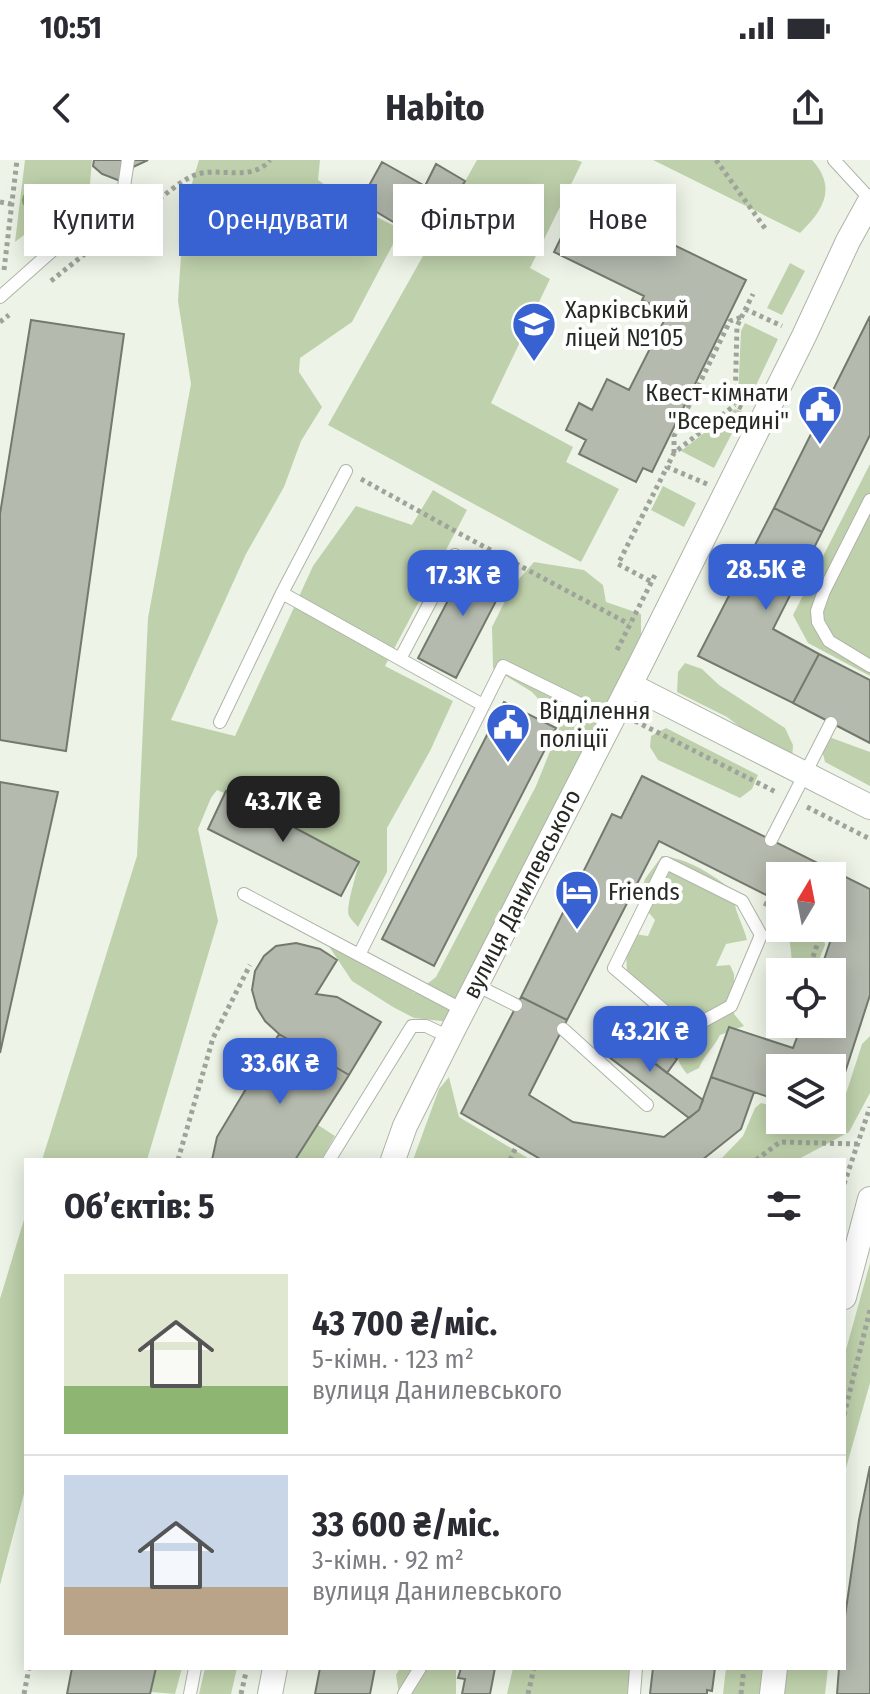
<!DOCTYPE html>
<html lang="uk">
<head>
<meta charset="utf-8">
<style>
  :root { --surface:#fff; --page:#f2f2f3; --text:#2b2b33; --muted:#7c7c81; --line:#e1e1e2; --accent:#3862d2 }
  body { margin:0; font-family:"Fira Sans Condensed",sans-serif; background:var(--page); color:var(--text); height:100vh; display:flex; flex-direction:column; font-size:30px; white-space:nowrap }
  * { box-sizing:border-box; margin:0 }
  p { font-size:26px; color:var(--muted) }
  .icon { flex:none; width:44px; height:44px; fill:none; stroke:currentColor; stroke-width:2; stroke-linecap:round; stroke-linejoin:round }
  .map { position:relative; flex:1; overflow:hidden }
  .details { position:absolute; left:24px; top:998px; width:822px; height:512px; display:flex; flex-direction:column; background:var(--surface); border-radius:0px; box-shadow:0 4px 20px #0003 }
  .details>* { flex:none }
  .top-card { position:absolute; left:24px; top:24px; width:822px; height:72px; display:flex; gap:16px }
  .needle { width:52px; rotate:10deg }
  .controls { position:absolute; left:766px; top:702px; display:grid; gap:16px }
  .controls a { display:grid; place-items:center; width:80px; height:80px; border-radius:0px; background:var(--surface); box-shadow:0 4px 20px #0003; font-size:40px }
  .price { position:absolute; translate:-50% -68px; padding:0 18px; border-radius:16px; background:var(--accent); color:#fff; font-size:26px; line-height:52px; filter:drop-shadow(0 2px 4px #0008) }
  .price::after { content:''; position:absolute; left:50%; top:48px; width:24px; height:18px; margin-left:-12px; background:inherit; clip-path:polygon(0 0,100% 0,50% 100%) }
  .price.active { background:#222; color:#fff }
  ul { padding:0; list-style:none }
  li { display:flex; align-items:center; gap:24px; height:200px; padding:0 40px }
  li+li { border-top:2px solid var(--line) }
  li span { display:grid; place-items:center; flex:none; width:224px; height:160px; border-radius:0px; color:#555 }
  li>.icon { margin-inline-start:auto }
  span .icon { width:96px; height:96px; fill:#fffc; stroke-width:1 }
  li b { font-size:34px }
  h2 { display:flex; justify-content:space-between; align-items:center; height:96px; padding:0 40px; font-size:34px }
  .pill { padding:0 28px; border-radius:0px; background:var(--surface); box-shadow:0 4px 20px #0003; font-size:28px; line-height:72px }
  .pill.active { background:var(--accent); color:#fff }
  .status { display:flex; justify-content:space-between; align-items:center; height:56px; padding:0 40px; background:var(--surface); direction:ltr }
  .status svg { height:22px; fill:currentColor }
  header { display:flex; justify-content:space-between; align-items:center; height:104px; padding:0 40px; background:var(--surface); font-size:36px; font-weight:700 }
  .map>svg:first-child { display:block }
</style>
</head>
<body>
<div class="status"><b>10:51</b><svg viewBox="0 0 49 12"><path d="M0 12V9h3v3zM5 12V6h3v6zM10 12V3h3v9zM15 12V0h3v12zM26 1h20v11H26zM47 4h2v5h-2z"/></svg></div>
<header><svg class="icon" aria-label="back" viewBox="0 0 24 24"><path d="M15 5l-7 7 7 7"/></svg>Habito<svg class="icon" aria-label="share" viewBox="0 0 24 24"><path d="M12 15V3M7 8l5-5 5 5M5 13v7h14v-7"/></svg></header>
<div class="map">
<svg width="870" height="1534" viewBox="0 0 870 1534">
  <rect width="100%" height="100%" fill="#edf4e7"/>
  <!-- green -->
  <path fill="#bfd1ac" d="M25,0H92L90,24L15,82Z
    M199,0H320L318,20L360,49L401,69L352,162L300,198L299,212L322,247L301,281L284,327L246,394L171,560L235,576L313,406L356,346L412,365L433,330L467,350L385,506L453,541L430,591L387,668V712L358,767C355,763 351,760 349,756C345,748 357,713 359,702L256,647L217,630L211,638L198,669L218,761L147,1000H42L137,696L148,458L191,224L178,141L184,50Z
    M477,0H576L582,2L530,108L550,119L491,243L573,287L566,302L619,329L581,402L328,265Z
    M653,0H812C837,27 824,50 800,73Z
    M790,103L805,111L782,155L767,148Z
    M745,163L778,179L748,242L738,238L741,171Z
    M735,249L743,252L714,308L681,291Z
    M870,304V516L808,483L793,455Z
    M663,326L696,343L684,367L651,350Z
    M534,402L584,410L603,425L606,442L641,454V474L633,499L450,862L414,858L393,847L352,821L328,785L400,822L415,833L436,817L536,626L561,564L532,532L493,508L492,467L512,427Z
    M685,503L702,509L719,525L785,568L793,585L792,600L774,593L727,557L677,532L678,512Z
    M666,568L758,615L752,629L740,638L658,600L650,587L651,576Z
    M829,577L870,592V626L825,602L822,590Z
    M662,696C690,699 711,714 734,731C732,748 743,763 747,780L726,784L716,806L730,805L734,814V854L744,866L720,875C714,888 704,895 699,908L687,914C675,900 674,886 673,869L628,828L626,795L634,774L648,776L655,760L639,741L645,719Z
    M770,741L780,746V768H823L825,785L814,812H793L790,783L770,759Z
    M870,876V933L849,972L797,1000H720L743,976L755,948L761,943L780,948V960H832L844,940L862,884Z
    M449,917L459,957L531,1000H413L439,929Z
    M318,965L335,976L321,1000H295Z
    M26,1053V1326L0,1425V1139Z
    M870,1103V1223L844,1315V1197Z
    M156,1508H182L175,1534L151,1532Z
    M205,1508H237L231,1534H199Z
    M400,1508H456V1534H399L396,1515Z
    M513,1508H630L627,1534H507Z
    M726,1508H768L764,1534H723Z
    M784,1508H828L825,1534H781Z"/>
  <!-- building -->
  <path fill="#b4baae" stroke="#74796e" stroke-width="2" d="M94,0H148L133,7L128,24L102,14L93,6Z
    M382,2L425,26L436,4L465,21L430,84L360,42Z
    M576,47L666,91L670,83L746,120L652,312L643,308L636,322L579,294L586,280L566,270L579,243L592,250L607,219L629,230L668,153L642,140L644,136L554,92Z
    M870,156V275L822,372L774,348Z
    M31,160L124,174L66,591L0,580V354Z
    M774,348L822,372L773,469L819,494L793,543L698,496Z
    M470,398L508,418L456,518L418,498Z
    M819,494L870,520V583L793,543Z
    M504,542L556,568L434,806L382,779Z
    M642,616L870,729V835L832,953V908H780V941L711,917L729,867L793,888L802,864H832V812H820L834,770L830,768L832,716H780V742L659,681L567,860L521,837L612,654L621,658Z
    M0,622L58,632L0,893Z
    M226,631L359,702L341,736L208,669Z
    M296,783L320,789L337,800L316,834L337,837L381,862L349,915L279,874L265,861L257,848L252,830L255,811L264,796L276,786Z
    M521,837L567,860L529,935L573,962L664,977L699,950L711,917L754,932L741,969L702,1000H542L461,953Z
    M624,850L672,885L667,892L677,899L667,913L610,869Z
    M610,869L703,940L699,950L689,958L596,887Z
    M279,874L349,915L295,1000H212L217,977Z
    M870,1306V1534H837L839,1508H844V1463L859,1360Z
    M72,1508H156L150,1534H67Z
    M320,1508H375L370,1534H315Z
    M461,1508H495L490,1534H462L465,1519L458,1518Z
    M653,1508H715L712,1531L707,1530V1534H650Z"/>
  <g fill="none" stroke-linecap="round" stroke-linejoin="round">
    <!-- service casing -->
    <g stroke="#aeb4a8" stroke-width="14">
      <path id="service" d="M834,0L870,39
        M0,137L124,27L128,0
        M346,311L282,433L400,499
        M870,340L824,431L817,451L818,462L829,481L870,506
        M455,395L400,499L483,545
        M220,562L282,433
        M771,680L831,563
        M666,703L742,741L761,775L731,846L687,870L614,808Z
        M244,734L359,795
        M476,825L516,845
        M463,850L359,795L503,506L611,559
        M563,869L647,945
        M329,1000L412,866H426L449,877
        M190,1534L195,1508
        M404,1534L420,1508
        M634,1534L636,1508"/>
    </g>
    <!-- minor casing -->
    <g stroke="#aeb4a8" stroke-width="26">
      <path id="minor" d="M630,525L870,647
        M393,1000L405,966L454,868L641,503L804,176L848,81L870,41
        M844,1137L870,1039
        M270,1534L275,1508
        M772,1534L775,1508"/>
    </g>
    <!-- path -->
    <path stroke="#9fa49a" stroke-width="5" stroke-dasharray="4 4" stroke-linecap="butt" d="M716,0L767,71
      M0,42L11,44
      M4,110L17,0
      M51,121C86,93 121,64 159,39C170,31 182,20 195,15C219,6 251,23 270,0
      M745,149L782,166
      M0,162L9,155
      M742,248L735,245L737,166L753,134
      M674,293V276L730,161L742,157
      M361,319L464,376
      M707,324L667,307L674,293L735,245
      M466,377L629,464
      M650,421L618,404L667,307
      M617,490L656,413
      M635,561L776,632
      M807,647L870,679
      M764,743L780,751
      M808,812L821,773L812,768
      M787,873L790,864
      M178,1000L213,878L250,805
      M510,1000L517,985
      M756,1000L780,982L858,984
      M844,1024L870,947
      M844,1255L870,1150
      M24,1534L29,1508
      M241,1534L246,1512
      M528,1534L534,1508
      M741,1534L744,1508"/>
    <!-- service -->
    <use href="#service" stroke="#fff" stroke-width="12"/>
    <!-- minor -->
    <use href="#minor" stroke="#fff" stroke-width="24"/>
  </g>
  <!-- trees -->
  <circle fill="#8b9e6b" cx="32" cy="40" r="10"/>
  <!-- icons -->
  <defs>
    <g id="school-pin" transform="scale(2.3)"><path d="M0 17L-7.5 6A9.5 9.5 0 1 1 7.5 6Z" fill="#3862d2" stroke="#fff"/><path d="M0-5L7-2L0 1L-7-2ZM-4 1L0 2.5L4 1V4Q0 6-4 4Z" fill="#fff"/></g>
    <g id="civic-pin" transform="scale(2.3)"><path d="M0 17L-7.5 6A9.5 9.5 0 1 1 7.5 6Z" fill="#3862d2" stroke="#fff"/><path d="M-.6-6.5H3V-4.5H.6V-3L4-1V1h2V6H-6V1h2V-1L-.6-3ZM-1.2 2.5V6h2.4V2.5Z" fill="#fff"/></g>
    <g id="hotel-pin" transform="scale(2.3)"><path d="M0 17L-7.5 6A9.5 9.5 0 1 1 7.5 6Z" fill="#3862d2" stroke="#fff"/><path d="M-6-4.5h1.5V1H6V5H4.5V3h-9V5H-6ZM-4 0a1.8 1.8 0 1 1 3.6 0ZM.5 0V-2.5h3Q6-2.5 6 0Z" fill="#fff"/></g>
  </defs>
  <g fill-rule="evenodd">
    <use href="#school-pin" x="534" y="164"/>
    <use href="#civic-pin" x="820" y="247"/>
    <use href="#civic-pin" x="508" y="565"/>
    <use href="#hotel-pin" x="577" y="732"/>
  </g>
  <g text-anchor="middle" stroke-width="8" stroke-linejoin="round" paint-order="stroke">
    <!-- poi labels -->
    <g font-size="24" fill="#262823" stroke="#fff" text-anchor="start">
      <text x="565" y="158">Харківський<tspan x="565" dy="28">ліцей №105</tspan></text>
      <text x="789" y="241" text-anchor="end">Квест-кімнати<tspan x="789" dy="28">"Всередині"</tspan></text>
      <text x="539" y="559">Відділення<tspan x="539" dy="28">поліції</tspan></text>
      <text x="608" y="740">Friends</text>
    </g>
    <!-- street labels -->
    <g font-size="24" fill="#262823" stroke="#fff">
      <text transform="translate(522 734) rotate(-63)" y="8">вулиця Данилевського</text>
    </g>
  </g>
</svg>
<div class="controls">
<a><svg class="needle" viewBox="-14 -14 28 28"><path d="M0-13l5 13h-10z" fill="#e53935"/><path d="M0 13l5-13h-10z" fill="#7c7c81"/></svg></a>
<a><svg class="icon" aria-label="locate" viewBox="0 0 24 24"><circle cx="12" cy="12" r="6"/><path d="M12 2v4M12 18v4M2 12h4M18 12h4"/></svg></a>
<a><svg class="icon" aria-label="layers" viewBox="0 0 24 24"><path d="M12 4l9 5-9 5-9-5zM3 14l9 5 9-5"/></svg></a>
</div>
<b class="price" style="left:766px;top:452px">28.5K ₴</b>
<b class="price" style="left:463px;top:458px">17.3K ₴</b>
<b class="price active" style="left:283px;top:684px">43.7K ₴</b>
<b class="price" style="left:650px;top:914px">43.2K ₴</b>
<b class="price" style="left:280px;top:946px">33.6K ₴</b>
<div class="top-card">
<a class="pill">Купити</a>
<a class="pill active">Орендувати</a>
<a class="pill">Фільтри</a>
<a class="pill">Нове</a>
</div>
<section class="details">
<h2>Об’єктів: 5<svg class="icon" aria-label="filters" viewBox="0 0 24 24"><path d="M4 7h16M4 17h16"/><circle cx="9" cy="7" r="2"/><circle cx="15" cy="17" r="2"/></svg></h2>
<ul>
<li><span style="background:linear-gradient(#dfe7d0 70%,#8fb573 0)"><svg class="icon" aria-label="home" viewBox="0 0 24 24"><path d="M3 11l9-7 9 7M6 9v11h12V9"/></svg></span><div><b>43 700 ₴/міс.</b><p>5-кімн. · 123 m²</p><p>вулиця Данилевського</p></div></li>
<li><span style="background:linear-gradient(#c9d6e8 70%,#b9a48a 0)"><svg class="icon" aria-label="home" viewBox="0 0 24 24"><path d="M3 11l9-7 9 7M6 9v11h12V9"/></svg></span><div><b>33 600 ₴/міс.</b><p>3-кімн. · 92 m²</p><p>вулиця Данилевського</p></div></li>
</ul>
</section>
</div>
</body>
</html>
